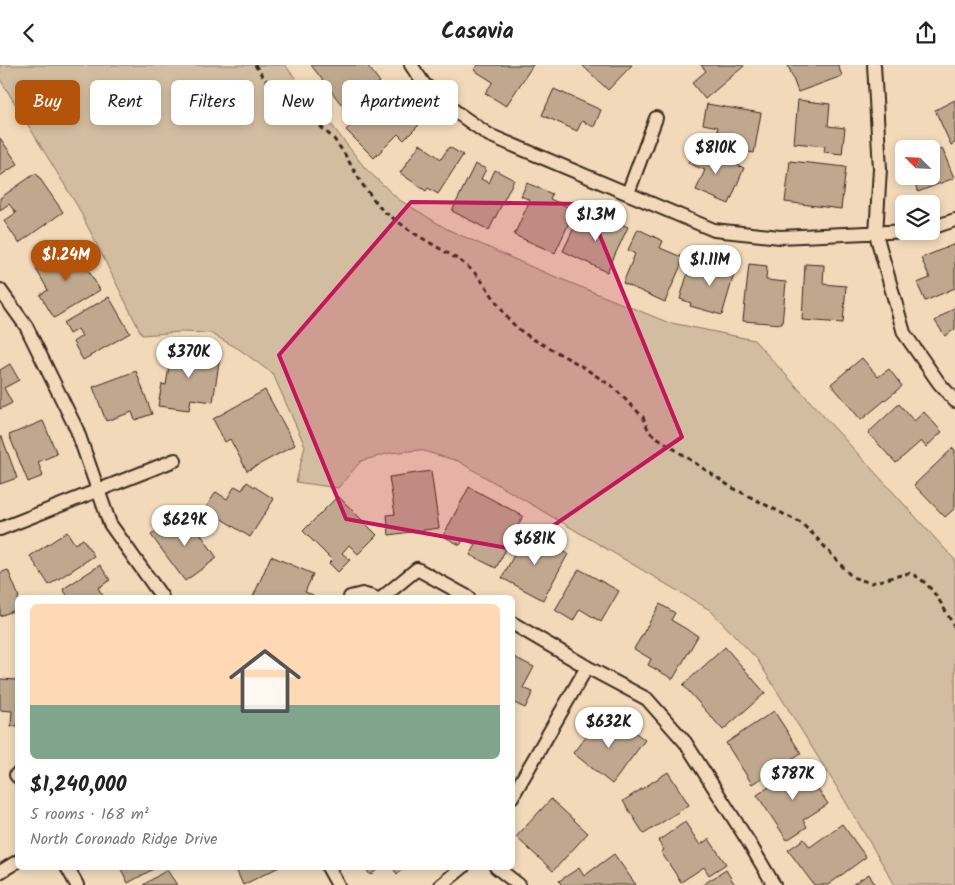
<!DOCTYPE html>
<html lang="en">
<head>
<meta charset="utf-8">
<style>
  :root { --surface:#fff; --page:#f6f6f6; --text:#222; --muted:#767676; --line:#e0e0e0; --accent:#b45309 }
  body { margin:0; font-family:Kalam,sans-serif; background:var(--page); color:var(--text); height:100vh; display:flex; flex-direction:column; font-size:19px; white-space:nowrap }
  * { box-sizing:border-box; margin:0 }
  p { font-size:16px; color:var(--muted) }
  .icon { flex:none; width:28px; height:28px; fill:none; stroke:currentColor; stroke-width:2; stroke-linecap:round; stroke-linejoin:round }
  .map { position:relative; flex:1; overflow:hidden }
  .sheet { position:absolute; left:15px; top:530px; width:500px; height:275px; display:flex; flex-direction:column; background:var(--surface); border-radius:8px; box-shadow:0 2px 8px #0003 }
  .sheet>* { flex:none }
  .top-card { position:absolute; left:15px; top:15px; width:500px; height:45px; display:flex; gap:10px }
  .needle { width:32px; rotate:294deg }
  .buttons { position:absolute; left:895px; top:75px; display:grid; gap:10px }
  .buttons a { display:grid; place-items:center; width:45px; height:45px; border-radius:8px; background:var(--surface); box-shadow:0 2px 8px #0003; font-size:25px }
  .price { position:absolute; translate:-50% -42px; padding:0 11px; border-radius:18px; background:#fff; color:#222; font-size:16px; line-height:32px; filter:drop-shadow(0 1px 2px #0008) }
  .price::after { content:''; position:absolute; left:50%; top:30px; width:15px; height:11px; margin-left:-8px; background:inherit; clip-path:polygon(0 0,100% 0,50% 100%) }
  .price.selected { background:var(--accent); color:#fff }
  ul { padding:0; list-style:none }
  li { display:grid; align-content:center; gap:10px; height:265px; padding:0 15px }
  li+li { border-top:1px solid var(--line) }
  li span { display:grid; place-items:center; height:155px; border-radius:8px; color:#555 }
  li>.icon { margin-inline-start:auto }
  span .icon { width:90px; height:90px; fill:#fffc; stroke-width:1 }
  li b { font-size:21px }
  .pill { padding:0 18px; border-radius:8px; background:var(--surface); box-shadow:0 2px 8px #0003; font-size:18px; line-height:45px }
  .pill.selected { background:var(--accent); color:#fff }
  header { display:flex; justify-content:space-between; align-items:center; height:65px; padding:0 15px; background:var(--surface); font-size:22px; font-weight:600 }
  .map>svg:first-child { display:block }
</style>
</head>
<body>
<header><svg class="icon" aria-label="back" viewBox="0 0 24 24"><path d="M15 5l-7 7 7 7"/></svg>Casavia<svg class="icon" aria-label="share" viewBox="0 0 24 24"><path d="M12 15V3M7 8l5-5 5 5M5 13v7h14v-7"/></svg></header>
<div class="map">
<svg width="955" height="820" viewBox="0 0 955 820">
  <rect width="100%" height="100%" fill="#f1d9b9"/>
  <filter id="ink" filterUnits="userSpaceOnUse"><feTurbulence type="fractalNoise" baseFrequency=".02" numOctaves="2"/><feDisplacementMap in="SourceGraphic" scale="10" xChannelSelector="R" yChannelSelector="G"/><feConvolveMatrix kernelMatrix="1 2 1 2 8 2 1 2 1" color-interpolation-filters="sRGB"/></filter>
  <g filter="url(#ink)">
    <!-- green -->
    <path fill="#d3bda0" stroke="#87745f" d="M0,0H285L365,103L398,134L447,164L534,203L667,257L754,275L955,495V820H895L841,729L757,594L710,545L458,396L420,385L390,388L361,396L338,423L296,417L305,381L273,309L239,284L210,268L180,267L142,270L78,142L0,14Z"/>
    <!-- building -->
    <path fill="#bfa88e" stroke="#3b2a1e" d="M311,0H367L380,17L345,44Z
      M478,0H533L506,41L485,28L493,17L474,5Z
      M582,0H632L608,25Z
      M701,0H743L744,1L705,34L692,18L706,6Z
      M788,0H838L842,11L798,27Z
      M554,24L601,45L594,62L582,56L577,66L542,50Z
      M798,35L830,39L828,61L845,63L842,89L824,87L825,81L794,78Z
      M955,35V78L951,80L935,45Z
      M373,39L389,55L402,43L419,60L404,75L398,69L374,93L346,65Z
      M707,39L761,48L754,88L715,81L718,62L703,59Z
      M0,73L18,99L0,111Z
      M420,79L441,94L449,82L463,90L438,129L428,123L426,126L400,108Z
      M695,82L744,103L729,139L696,125L705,105L688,98Z
      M942,83L954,113L918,127L912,111H931V87Z
      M790,96L846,102L841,144L785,137Z
      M475,99L486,104L481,114L489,118L495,105L514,115L489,165L452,146Z
      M36,108L63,147L19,178L4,156L16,148L9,139L0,145V133Z
      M527,118L552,129L550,134L575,145L555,188L514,170L530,135L521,131Z
      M579,152L604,163L609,153L628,162L607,207L563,186Z
      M638,164L663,176L660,183L684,193L665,237L623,218L635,189L628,185Z
      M955,179V223L925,236L917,218L930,213L921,193Z
      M74,181L100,225L54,253L40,230L48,225L36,204Z
      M718,193L737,199L722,250L690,241L691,238L680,234L688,207L697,210L699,203L713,207Z
      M749,199L767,201L766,215L786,217L782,259L743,256Z
      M805,199L824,200L823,219L846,221L843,258L802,255Z
      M109,232L130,268L83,295L73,277L82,271L78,264L69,269L63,258Z
      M955,242V264L945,271L935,256Z
      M172,284L220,291L213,337L191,334L189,345L158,341L162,319L166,320Z
      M862,293L878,312L889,304L902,321L861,355L831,319Z
      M10,299L19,315L4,323L12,338L0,344V305Z
      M136,306L152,349L135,355L132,347L106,356L93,322Z
      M265,325L295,380L247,406L230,374L225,377L213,354Z
      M899,339L914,356L924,347L942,367L926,382L921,376L896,398L868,368Z
      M43,356L57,389L38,397L43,411L28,417L9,370Z
      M0,372H2L17,413L0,419Z
      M953,383L955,385V443L945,452L914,420Z
      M431,406L439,463L389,470L387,450L395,449L389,412Z
      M247,417L274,434L250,472L220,453L216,459L201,450L216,427L227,434L235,421L242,425Z
      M469,422L523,451L496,503L470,490L476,480L464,474L460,480L443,471Z
      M338,431L377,470L358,489L349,480L342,488L350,495L338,507L329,498L332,495L303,466Z
      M184,445L217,493L185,516L151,470L164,462L172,473L178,469L168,457Z
      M67,467L75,479L83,474L94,491L49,520L30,491Z
      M526,467L568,489L543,535L502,513Z
      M271,491L313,509L305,527L313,530L312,532H253Z
      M100,500L110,515L98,523L104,532H68L63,524Z
      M579,504L619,526L601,557L580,544L573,556L555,545Z
      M8,505L19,532H18V544L0,551V508Z
      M660,539L675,548L671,555L698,571L673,614L648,600L651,594L634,584Z
      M725,582L765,628L723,665L683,620Z
      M512,591L534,602L523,623L533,627L525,643L512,637Z
      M0,614L18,615V661H11L12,646L0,645Z
      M774,646L801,688L752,719L726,678Z
      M600,653L618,667L624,659L645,675L612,719L573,688Z
      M802,700L828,739L803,755L807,762L787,775L757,730Z
      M668,707L689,740L644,769L623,736Z
      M551,734L588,768L553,806L516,772Z
      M685,757L700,780L709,774L726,799L709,810L704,802L681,817L661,787L664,785L658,776Z
      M842,759L866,792L828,820H814L788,785L804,774L810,782Z
      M614,789L636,820H562L559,816L579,803L584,811Z
      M120,802H157L128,818Z
      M235,802H279L243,820Z
      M365,802H381L370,810Z
      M392,802H406L397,809Z
      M167,805L177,820H143Z
      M726,805L735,820H702Z
      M869,809L875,820H852Z"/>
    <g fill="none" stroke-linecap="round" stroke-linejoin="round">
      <!-- minor casing -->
      <g stroke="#3b2a1e" stroke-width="16">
        <path id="minor" d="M411,0L424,19L456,47L489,70L714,165L780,172L909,166
          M874,0L880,104L876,169L904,268L939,318L955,336
          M628,128L656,53
          M931,163L955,155
          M0,225L26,261L77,365L110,459L162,532
          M0,464L175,395
          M350,532L362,529L373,532
          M383,532L417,504L468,532
          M512,558L587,602L647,634L685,677L748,776L774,820
          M16,710L18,712
          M512,732L587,602
          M67,802L77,820
          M328,802L338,820
          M496,802L519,820
          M0,807L18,796
          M441,820L463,802"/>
      </g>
      <!-- path -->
      <path stroke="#3b2a1e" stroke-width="3" stroke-dasharray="5 4" stroke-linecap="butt" d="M255,0L263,12L277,27L321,62L334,74L344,88L362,119L382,145L412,167L459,195L473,206L485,220L506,251L517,263L531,273L580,300L613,322L643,352L649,367L731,422L801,458L814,470L852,512L871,518L909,508C932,516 944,544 955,563"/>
      <!-- minor -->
      <use href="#minor" stroke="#f1d9b9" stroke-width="12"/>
    </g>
  </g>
  <!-- marked area -->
  <path fill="#c2185b" fill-opacity="0.2" stroke="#c2185b" stroke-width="4" stroke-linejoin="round" d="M411,137L587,139L682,372L518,485L346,454L279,290Z"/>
</svg>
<div class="buttons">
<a><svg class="needle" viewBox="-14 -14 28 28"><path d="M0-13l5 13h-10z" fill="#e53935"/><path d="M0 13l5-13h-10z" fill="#767676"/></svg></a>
<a><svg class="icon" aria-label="layers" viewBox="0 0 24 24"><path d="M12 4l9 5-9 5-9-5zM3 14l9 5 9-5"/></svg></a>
</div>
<b class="price" style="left:716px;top:110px">$810K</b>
<b class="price" style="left:596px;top:177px">$1.3M</b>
<b class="price selected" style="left:66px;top:217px">$1.24M</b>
<b class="price" style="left:710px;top:222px">$1.11M</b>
<b class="price" style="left:189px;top:314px">$370K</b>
<b class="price" style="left:185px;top:482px">$629K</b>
<b class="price" style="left:535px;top:501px">$681K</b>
<b class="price" style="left:609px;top:684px">$632K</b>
<b class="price" style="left:793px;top:736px">$787K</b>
<div class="top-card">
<a class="pill selected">Buy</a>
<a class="pill">Rent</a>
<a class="pill">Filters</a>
<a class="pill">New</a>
<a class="pill">Apartment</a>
</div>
<section class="sheet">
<ul>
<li><span style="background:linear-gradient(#ffd9b3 65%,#7fa58c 0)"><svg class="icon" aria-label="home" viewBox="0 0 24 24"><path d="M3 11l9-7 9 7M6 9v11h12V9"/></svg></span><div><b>$1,240,000</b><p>5 rooms · 168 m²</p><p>North Coronado Ridge Drive</p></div></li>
</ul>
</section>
</div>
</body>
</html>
